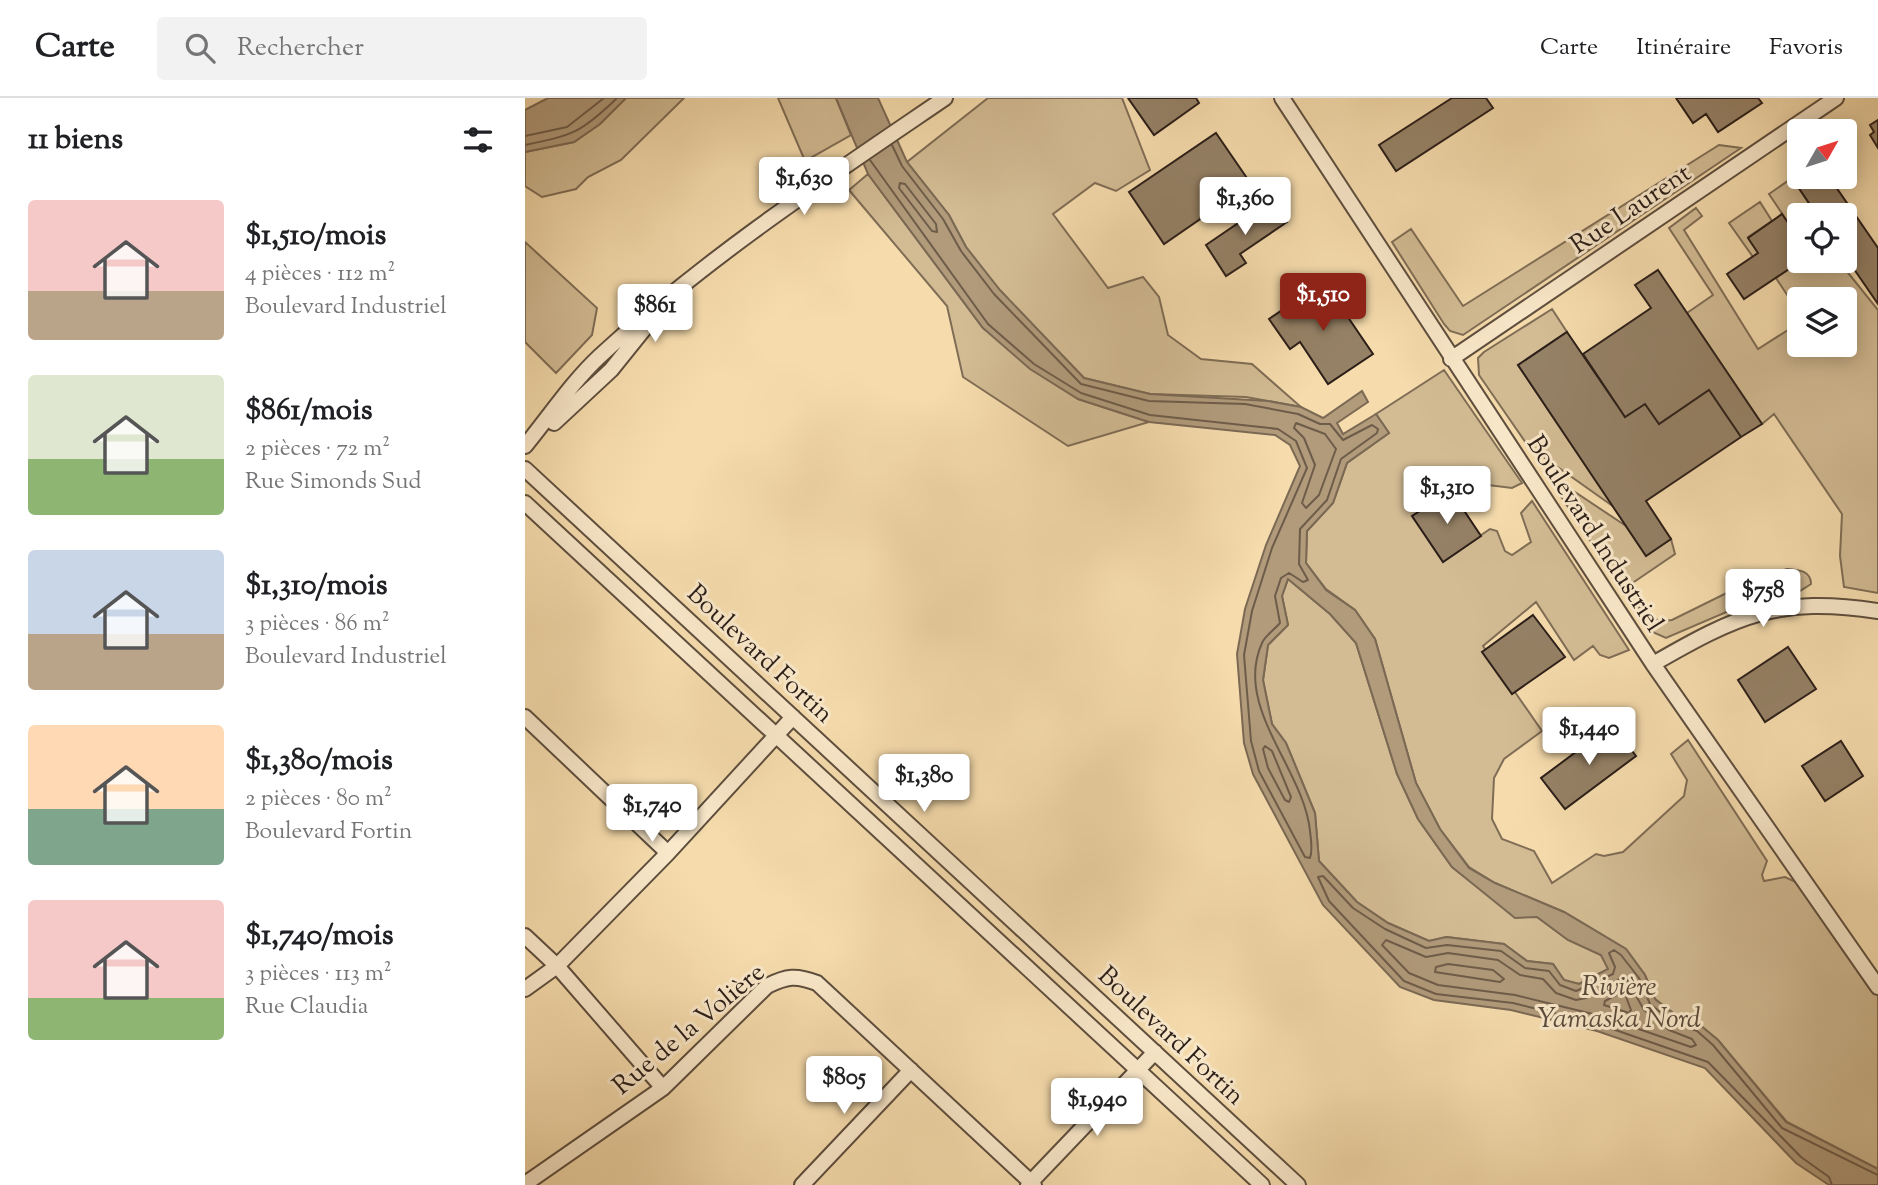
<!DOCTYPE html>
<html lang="fr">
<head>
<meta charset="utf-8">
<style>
  :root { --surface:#fff; --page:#f2f2f2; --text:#202124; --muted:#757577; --line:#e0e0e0; --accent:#8f2418 }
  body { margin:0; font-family:"Sorts Mill Goudy",serif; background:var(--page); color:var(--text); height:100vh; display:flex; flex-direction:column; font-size:26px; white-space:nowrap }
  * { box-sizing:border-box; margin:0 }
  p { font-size:23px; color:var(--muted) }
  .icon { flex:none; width:38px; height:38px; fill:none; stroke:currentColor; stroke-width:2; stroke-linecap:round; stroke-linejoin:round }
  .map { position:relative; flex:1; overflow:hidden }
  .details { display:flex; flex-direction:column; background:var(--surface); width:525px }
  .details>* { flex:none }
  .needle { width:46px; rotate:51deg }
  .controls { position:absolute; left:1262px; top:21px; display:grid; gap:14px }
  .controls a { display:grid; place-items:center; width:70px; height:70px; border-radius:7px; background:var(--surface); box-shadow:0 4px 18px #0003; font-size:35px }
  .price { position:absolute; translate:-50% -60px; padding:0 16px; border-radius:7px; background:#fff; color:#222; font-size:23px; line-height:46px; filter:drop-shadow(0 2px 4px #0008) }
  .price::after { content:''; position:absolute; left:50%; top:42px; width:21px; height:16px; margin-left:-10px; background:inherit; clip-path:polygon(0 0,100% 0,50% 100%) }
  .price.current { background:var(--accent); color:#fff }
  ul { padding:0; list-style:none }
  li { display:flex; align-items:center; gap:21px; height:175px; padding:0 28px }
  li span { display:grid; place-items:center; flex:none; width:196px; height:140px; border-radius:7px; color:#555 }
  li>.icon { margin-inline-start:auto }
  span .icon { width:84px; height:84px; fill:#fffc; stroke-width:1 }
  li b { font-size:30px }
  h2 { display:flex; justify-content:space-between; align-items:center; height:84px; padding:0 28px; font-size:30px }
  header { display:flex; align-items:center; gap:42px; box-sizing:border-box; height:98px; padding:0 35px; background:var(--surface); border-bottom:2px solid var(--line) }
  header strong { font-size:33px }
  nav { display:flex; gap:38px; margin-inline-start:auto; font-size:24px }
  .search { width:490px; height:63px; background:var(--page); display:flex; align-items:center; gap:18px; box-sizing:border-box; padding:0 24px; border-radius:7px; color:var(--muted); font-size:26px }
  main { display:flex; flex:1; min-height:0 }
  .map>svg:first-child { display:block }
</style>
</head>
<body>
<header>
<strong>Carte</strong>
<div class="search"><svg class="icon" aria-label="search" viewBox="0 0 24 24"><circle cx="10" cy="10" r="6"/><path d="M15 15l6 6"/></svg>Rechercher</div>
<nav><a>Carte</a><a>Itinéraire</a><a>Favoris</a></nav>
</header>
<main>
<section class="details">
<h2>11 biens<svg class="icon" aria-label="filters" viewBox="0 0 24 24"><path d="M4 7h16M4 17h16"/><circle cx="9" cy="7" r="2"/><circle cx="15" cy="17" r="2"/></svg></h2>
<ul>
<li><span style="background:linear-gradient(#f6c9c9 65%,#b9a48a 0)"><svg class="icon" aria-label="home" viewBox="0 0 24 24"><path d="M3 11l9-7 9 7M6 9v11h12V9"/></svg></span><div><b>$1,510/mois</b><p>4 pièces · 112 m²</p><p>Boulevard Industriel</p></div></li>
<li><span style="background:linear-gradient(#dfe7d0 60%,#8fb573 0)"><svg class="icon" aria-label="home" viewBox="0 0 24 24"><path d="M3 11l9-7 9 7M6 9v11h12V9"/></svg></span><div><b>$861/mois</b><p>2 pièces · 72 m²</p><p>Rue Simonds Sud</p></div></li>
<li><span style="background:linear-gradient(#c9d6e8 60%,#b9a48a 0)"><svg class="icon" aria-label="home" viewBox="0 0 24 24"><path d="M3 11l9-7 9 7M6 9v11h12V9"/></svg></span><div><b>$1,310/mois</b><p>3 pièces · 86 m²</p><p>Boulevard Industriel</p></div></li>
<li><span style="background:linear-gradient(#ffd9b3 60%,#7fa58c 0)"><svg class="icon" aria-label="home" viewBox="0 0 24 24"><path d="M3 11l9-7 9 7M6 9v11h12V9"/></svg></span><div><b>$1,380/mois</b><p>2 pièces · 80 m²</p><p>Boulevard Fortin</p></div></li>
<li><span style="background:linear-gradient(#f6c9c9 70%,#8fb573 0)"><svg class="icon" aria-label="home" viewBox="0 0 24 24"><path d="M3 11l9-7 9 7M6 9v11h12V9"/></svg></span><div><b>$1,740/mois</b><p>3 pièces · 113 m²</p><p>Rue Claudia</p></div></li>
</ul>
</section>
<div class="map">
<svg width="1353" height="1087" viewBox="0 0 1353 1087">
  <rect width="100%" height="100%" fill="#f6dcad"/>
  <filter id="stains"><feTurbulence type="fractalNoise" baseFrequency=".00286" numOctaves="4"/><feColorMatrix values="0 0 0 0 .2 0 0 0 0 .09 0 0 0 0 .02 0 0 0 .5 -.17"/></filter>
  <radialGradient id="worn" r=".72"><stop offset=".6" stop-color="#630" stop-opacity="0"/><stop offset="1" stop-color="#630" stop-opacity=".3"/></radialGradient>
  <!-- green -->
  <path fill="#d3bc94" stroke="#7f6d56" stroke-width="2" d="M101,0H159L96,62L63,79L51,91L17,99L0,88V54L49,44L75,26Z
    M253,0H311L326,37L280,63Z
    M463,0H597L625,72L591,93L570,85L528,116L583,190L618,179L634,199L643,237L676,261L727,266L776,309L721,299L625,296L559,280L474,192L441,149L424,117L382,64Z
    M1194,47L1216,50L938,237L925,233L919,226L867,144L886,131L938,208Z
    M343,76L458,230L553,301L624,324L543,348L438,279L422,208L324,92Z
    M1267,80L1292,117H1274V141L1244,96Z
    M1235,104L1247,123L1223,139L1233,155L1228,159L1204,125Z
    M1171,110L1177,118L1159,132L1233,251L1274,225V247H1320V201H1274V215L1251,180L1276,163H1319L1316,166L1353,212V495L1319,489L1315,458L1317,416L1249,316L1237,326L1162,215L1188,197L1144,130Z
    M0,144L72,210L67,237L31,275L0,244Z
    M1027,211L1042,234L993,267L1089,409L1003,348L954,277L953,260L959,254Z
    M919,272L997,385L987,390L963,387L933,404L925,393L888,418L918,463L965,431L972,433L980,453L987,457L1006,444L996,415L1007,403L1104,552L1084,560L1075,557L1068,548L1049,562L1011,504L958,548L1017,633L979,661L969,680L967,721L977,741L1009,753L1027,785L1071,756L1079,758L1098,754L1159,698L1162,682L1146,656L1163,642L1242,763L1237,777L1239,783L1260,779L1275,786L1353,894V1071L1262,1024L1193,942L1175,927L1152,918L1130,901L1120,877L1101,851L1039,814L970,785L944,769L915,731L891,685L850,541L830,512L801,491L781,465L782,433L808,405L822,365L864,335L851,316Z
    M1020,374L1101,428L1121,457L1146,441L1150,456L1106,486L1111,497L1096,490Z
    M1262,471C1273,472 1286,472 1286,486L1275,493L1227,503L1141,540L1123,532L1109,512L1116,508C1125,521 1130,524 1147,522L1232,480Z
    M763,481L805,516L831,545L872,676L893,721L927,769L957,792L1012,819L1043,842L1076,857L1084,871L1054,886L1039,882L1028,866L1002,863L979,846L922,839L904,843L863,825L832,804L794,763L790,715L761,645L747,626L738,582L743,547L763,527L757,498Z"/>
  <!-- water -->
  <path fill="#b19b7b" stroke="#7b6954" stroke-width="2" fill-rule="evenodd" d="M23,0H101L75,26L49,44L0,54V12Z
    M311,0H353L382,64L424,117L441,149L475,192L559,280L625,296L743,303L776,309L798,320L837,293L843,304L812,325L818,336L851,316L864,335L822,365L808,405L782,433L781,465L801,492L830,512L850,541L891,685L915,731L944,770L970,785L1039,814L1101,851L1120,877L1130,901L1152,918L1175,927L1193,942L1261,1024L1353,1071V1087H1304L1271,1065L1180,970L1072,933L986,912L909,902L875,889L798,807L728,676L719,645L712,556L720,511L741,447L775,368L765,347L750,337L624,324L553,301L505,271L458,230L343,76ZM763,481L805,516L831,545L872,676L893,721L927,769L990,820L1012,819L1043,842L1076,857L1083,871L1054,886L1039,882L1028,866L1002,863L979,846L921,839L904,843L863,825L832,804L794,763L790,715L761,645L747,626L738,582L743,547L763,527L757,498Z"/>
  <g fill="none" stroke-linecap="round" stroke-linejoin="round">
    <!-- shore -->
    <path stroke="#6e5c4a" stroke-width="2" d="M0,38L42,29L79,0
      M0,47C48,37 56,35 92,0
      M345,62L463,226L509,266L556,295L625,317L753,331L771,343L782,370L747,450L727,513L719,557L726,643L734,673L780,759L785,760C788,752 786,742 785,733C779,671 708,609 737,545C740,538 750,531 755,525L750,498L756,480L764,475L778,484L783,482L774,466L775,431L802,402L816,361L852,335L853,331L847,327L818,342L805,326H795L773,316L720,306L624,303L556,286L469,196L436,153L418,121L377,68L367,47
      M375,85L380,86L411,126L412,134L407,133L374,90Z
      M771,325L800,336L811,351L794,397L781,410L777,405L790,367L779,340L769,330Z
      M740,648L747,653L766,699L764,704L760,702L743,670L738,651Z
      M861,842L901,859L923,855L973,862L995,877L1018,881L1031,895L1051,902L1061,900L1100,878L1119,912L1144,932L1167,941L1171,947L1166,949L1076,918L990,897L913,887L884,875L857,847Z
      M923,866L968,872L979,881L975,884L910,874L911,869Z
      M1095,895L1100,896L1106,912L1104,915L1079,907L1080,903Z
      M1307,1087L1304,1079L1276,1059L1183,964L1073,926L988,905L911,896L879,883L804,803L793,779L798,778L828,810L860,831L901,850L922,847L976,853L1000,870L1024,873L1035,887L1051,893L1088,876L1090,869L1084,855L1089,852L1096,857L1114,880L1125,906L1148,924L1172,933L1188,947L1257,1030L1353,1077"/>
  </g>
  <!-- building -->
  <path fill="#958166" stroke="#2b1e19" stroke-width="2" d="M603,0H671L674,5L629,37Z
    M927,0H961L968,10L871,73L854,47Z
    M1151,0H1233L1237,5L1193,34L1181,16L1168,25Z
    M1353,22V50L1345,37L1349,34L1345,27Z
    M691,35L726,86L639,146L604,94Z
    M1274,76V79H1294L1298,83L1304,79L1353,150V206L1320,158V117H1292L1267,80Z
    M747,102L762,124L715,156L721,165L701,178L681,147Z
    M1257,116L1274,141L1276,163L1219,201L1202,176L1233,155L1223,140Z
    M1133,172L1237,326L1216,339L1184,292L1134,326L1120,306L1100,319L1058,256L1126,210L1110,187Z
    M799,184L848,256L803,286L775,244L765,251L744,221Z
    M1042,234L1100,319L1120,306L1134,326L1184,292L1216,339L1121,403L1146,441L1121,458L993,267Z
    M926,393L956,438L918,464L887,418Z
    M1008,517L1040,559L987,596L957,554Z
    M1263,549L1291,591L1240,624L1213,582Z
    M1087,627L1111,658L1040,711L1016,680Z
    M1316,643L1338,678L1300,703L1277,668Z"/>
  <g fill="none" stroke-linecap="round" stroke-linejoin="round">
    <!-- minor casing -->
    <g stroke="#5e4e3e" stroke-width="18">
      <path id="minor" d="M757,0L1128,566L1353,889
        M926,261L1311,0
        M29,325L86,272L123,226
        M0,348C24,319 47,284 75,258C181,160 301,81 420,0
        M0,371L773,1087
        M0,405L737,1087
        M1128,566C1213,517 1253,498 1353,513
        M0,619L143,755
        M0,838L32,868L138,990
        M0,891L32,868L143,755L268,619
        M0,1086L138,990L242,888C262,878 271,877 292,885L509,1087
        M277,1087L386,972
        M503,1087L630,954"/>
    </g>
    <!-- minor -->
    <use href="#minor" stroke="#f9e8ca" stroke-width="14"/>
  </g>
  <g text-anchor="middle" stroke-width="6" stroke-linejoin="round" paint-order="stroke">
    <!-- street labels -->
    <g font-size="26" fill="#2b1e19" stroke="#f9e8ca">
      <text transform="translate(1105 110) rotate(-34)" y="9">Rue Laurent</text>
      <text transform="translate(1071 435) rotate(57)" y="9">Boulevard Industriel</text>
      <text transform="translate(236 555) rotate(43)" y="9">Boulevard Fortin</text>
      <text transform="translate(163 930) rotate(-40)" y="9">Rue de la Volière</text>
      <text transform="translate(647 937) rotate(43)" y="9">Boulevard Fortin</text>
    </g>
    <!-- water labels -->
    <g font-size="28" font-style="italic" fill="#5a4a3b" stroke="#f9e8ca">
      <text x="1094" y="897">Rivière<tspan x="1094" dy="32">Yamaska Nord</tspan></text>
    </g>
  </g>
  <rect width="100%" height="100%" filter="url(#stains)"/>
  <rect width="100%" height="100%" fill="url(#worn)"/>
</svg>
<div class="controls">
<a><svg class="needle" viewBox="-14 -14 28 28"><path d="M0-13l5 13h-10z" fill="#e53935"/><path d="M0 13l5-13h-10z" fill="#757577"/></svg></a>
<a><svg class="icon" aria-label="locate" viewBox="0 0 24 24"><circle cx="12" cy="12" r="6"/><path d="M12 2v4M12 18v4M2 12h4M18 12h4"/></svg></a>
<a><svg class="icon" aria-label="layers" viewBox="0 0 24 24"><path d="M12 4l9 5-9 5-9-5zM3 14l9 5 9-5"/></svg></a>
</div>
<b class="price" style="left:279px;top:119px">$1,630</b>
<b class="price" style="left:720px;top:139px">$1,360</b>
<b class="price current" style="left:798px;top:235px">$1,510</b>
<b class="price" style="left:130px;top:246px">$861</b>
<b class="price" style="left:922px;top:428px">$1,310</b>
<b class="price" style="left:1238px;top:531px">$758</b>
<b class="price" style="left:1064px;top:669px">$1,440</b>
<b class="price" style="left:399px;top:716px">$1,380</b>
<b class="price" style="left:127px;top:746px">$1,740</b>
<b class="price" style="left:319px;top:1018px">$805</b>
<b class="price" style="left:572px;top:1040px">$1,940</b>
</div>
</main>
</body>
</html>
